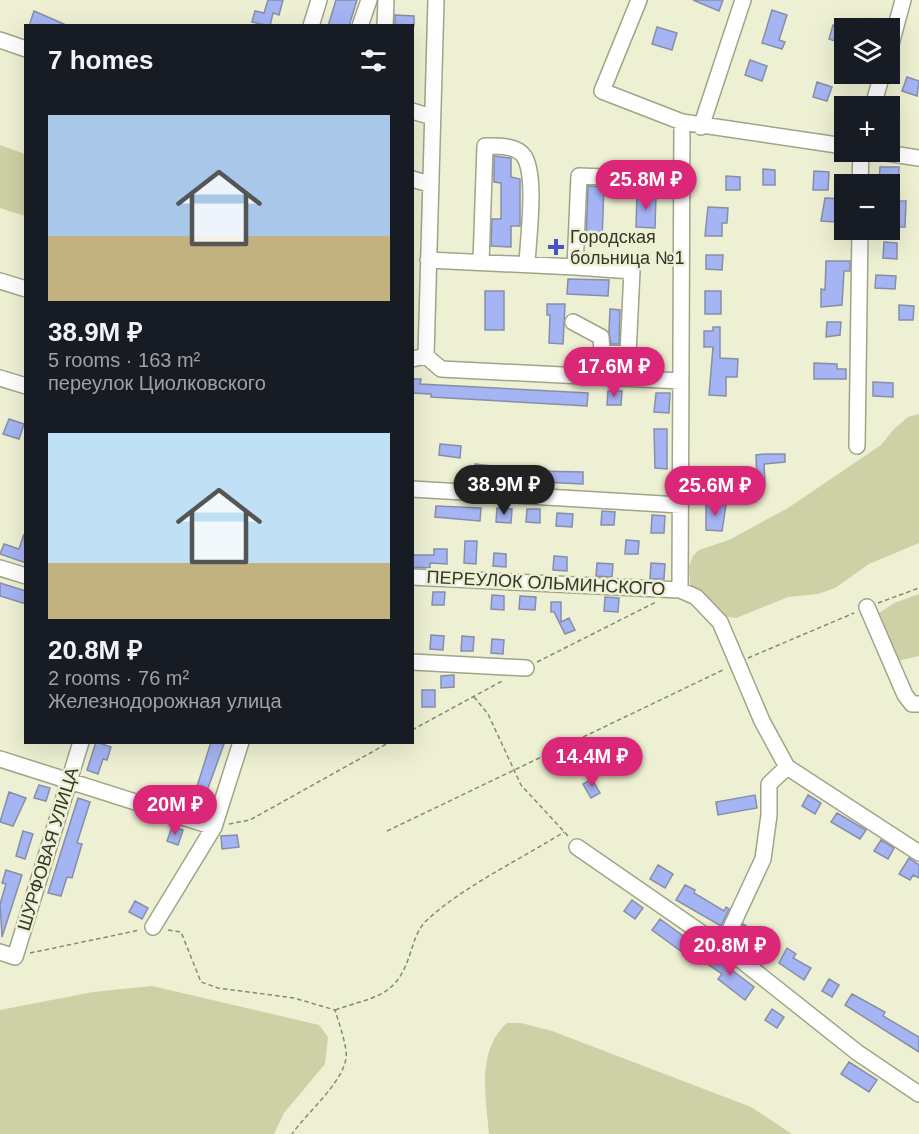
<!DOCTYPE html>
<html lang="en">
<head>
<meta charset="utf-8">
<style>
  :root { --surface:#171b24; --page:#242831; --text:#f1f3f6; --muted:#9ea1a6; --accent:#db2777 }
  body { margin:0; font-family:Arial,sans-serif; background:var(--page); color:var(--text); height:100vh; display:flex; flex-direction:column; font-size:22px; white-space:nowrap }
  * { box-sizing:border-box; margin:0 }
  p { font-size:20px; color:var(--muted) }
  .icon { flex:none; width:33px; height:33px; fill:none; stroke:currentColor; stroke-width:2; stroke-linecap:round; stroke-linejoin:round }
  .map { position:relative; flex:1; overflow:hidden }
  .details { position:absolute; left:24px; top:24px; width:390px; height:720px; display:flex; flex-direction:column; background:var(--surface); border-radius:0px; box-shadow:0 6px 24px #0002 }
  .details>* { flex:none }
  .tools { position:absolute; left:834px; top:18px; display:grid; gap:12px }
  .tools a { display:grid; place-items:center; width:66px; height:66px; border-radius:0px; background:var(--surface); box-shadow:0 6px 24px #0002; font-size:30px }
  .price { position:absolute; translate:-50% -51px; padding:0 14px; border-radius:21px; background:var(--accent); color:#fff; font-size:20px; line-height:39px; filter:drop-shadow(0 2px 3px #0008) }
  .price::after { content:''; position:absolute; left:50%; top:36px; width:18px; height:14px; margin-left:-9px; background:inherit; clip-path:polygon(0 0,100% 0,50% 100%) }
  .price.on { background:#222; color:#fff }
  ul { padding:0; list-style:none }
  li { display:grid; align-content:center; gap:12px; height:318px; padding:0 24px }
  li span { display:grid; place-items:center; height:186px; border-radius:0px; color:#555 }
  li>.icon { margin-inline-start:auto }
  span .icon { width:108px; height:108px; fill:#fffc; stroke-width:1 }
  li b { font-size:26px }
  h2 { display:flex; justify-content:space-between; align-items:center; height:72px; padding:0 24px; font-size:26px }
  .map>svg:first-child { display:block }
</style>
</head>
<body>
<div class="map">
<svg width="919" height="1134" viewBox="0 0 919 1134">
  <rect width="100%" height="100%" fill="#edf0d2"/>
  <!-- green -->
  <path fill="#cdd1a5" d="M0,145L25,154V216L0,208Z
    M919,414V543L869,564L835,588L818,594L788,597L736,618L723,616L690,585L689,566L693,556L699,550L729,540L788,508L881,445L894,429L908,417Z
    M919,594V656L897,661L878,614L894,603Z
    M152,986L319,1025L328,1037L325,1064L284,1113L274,1134H0V1010L93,992Z
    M507,1023H521L552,1031L751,1107L792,1134H489C486,1097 476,1051 507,1023Z"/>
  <!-- building -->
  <path fill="#a5b4f3" stroke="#878ea8" stroke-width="1.5" d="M268,0H283L279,15L273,13L270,26L252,22L255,11L264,13Z
    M336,0H357L349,26H328Z
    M693,0H723L719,11Z
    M772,10L787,15L779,40L785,42L782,49L762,43Z
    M34,11L64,24V26H29Z
    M395,15L414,16V26H395Z
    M833,25L844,29V44L829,39Z
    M657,27L677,33L672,50L652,44Z
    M750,60L767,66L762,81L745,75Z
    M907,77L919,81L917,96L902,91Z
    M817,82L832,87L827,101L813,97Z
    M494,156L511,158V177L520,179V226H511V247L491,246L492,219H501V183L494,182Z
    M880,167H899L898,188L879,184Z
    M763,169L775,170V185H763Z
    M814,171L829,172L828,190H813Z
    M726,176L740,177V190H726Z
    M588,186L604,187L602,240H586Z
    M637,194L656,195L655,228L636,227Z
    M825,198L843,199V215H836L835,222L821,221Z
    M895,201H906L905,227H890V211H894Z
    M708,207L728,208L727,223H722V236H705Z
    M884,242L897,243V259L883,258Z
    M706,255H723L722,270L706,269Z
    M826,261H850V271H844L842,305L821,307V289L825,290Z
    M876,275L896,276L895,289L875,288Z
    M568,279L609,280L608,296L567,294Z
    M485,291H504V330H485Z
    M705,291H721V314H705Z
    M547,304H565L563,344L549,343L550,315H547Z
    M899,305L914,306L913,320H899Z
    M610,309L620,310L619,344H611L609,331Z
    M827,322H841L840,335L826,337Z
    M713,327H720V358L738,359L737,377H726V396L709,395L713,347H704V331H713Z
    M814,363L837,364V369H846V379H814Z
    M412,379H421L420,384L588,393L587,406L431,397V394L412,393Z
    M873,382L893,383V397L873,396Z
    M608,391H622L621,405H607Z
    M656,393H670L669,413L654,412Z
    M9,419L24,424L19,439L3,434Z
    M654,429H667V469L655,468Z
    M440,444L461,446L460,458L439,455Z
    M765,454H785V462L764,464L765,483H757L756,455Z
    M475,464L536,471L583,472V484L474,479Z
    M706,505H726L722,531L706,530Z
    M436,506L481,508L480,521L435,517Z
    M497,508L512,509L511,523L496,522Z
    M527,509H540V523L526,522Z
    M602,511L615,512L614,525H601Z
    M557,513L573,514L572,527L556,526Z
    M652,515L665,516L664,533H651Z
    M24,534L26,563L0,554L4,544L19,549Z
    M626,540L639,541L638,554H625Z
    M465,541H477L476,564L464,563Z
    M434,549H447V564L430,563V568L413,567V555H434Z
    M494,553L506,554V567L493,566Z
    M554,556L567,557V571L553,570Z
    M597,563L613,564L612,577L596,576Z
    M651,563L665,564L664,579H650Z
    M0,583L26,591V604L0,596Z
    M433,592H445L444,605H432Z
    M492,595L504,596V610L491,609Z
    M520,596L536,597L535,610L519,609Z
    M605,597L619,598L618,612L604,611Z
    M551,602H561V622L569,618L575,630L565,634L554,612H551Z
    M431,635L444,636L443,650L430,649Z
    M462,636L474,637L473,651H461Z
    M492,639L504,640L503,654L491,653Z
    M454,675V687L441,688V676Z
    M422,690H435V707H422Z
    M96,742L111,747L107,760L103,759L98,774L87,770Z
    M211,742L224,744L204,799L207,800L204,809L185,806L189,794L194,796Z
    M592,779L600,793L591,798L583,784Z
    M39,785L50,788L46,801L34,798Z
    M9,792L26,798L13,826L0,822Z
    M755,795L757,808L718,815L716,802Z
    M808,795L821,803L815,814L802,806Z
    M78,798L90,802L77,843L82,844L72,878L67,877L61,896L48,893Z
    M837,813L866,830L860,839L831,822Z
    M172,827L183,830L178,845L167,841Z
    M23,831L33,834L25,859L16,856Z
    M237,835L239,847L222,849L221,836Z
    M881,840L894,848L888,859L874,851Z
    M909,858L919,865V878L913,875L910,880L899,874Z
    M658,865L673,874L665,888L650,879Z
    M6,870L22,875L2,937L0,904L6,884L2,883Z
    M685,885L695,890L694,893L724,911L726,907L729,909L721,926L676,900Z
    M632,900L643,908L635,919L624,911Z
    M135,901L148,908L142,919L129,912Z
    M660,919L690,941L682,952L652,930Z
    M743,924L756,932L749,944L737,937Z
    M787,948L796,954L793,958L811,968L804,980L779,963Z
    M708,952L754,987L745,1000L718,979L722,974L703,961Z
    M829,979L839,985L832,997L822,991Z
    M852,994L885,1012L883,1016L919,1037V1052L845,1005Z
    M772,1009L784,1017L777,1028L765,1020Z
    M849,1062L877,1080L869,1092L841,1074Z"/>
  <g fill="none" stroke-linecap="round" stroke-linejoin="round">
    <!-- minor casing -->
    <g stroke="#a1a488" stroke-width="18">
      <path id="minor" d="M639,0L602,91L682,122L844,146
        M311,26L319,0
        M360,26L369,0
        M385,26L386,0
        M0,40L26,49
        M890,48L903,0
        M873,106L882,74
        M412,111L432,117
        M701,127L743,0
        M880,152L919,158
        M412,179L429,184
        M860,184L861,152
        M428,260L575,267L579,176L605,177
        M481,262L485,146C497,146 516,145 524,156C537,176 528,239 527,264
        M0,281L26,289
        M573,322L601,337L602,353L628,354L632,271L575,267
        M426,356L436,0
        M412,359L426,356L441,369L681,381
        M0,378L26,386
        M857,446L860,230
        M412,489L680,505
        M0,568L26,576
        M412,577L680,590L696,597L720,622L762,721L787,767L919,853
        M680,590L682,122
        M867,607L905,695L912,704H919
        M412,662L526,668
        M0,759L214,827
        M577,847L742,961L858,1053L919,1094
        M153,927L214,827L241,742
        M722,947L763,859L769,815V784L787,767
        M0,952L15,957L81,742"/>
    </g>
    <!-- path -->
    <path stroke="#878975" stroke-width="1.5" stroke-dasharray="4.5 3" stroke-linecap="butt" d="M878,603L919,588
      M748,658L854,613
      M537,662L656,602
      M474,697L488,714L521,785L568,836
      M412,730L504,680
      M229,824L250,820L390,742
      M387,831L725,669
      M168,930L181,932L201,982L218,988L294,998L335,1010C339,1023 344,1037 346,1051C350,1077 307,1112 292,1134
      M30,953L140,930
      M335,1010C375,996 396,998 410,954C414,942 417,930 426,921C462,887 521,859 564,832"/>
    <!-- minor -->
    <use href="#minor" stroke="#fff" stroke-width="15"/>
  </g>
  <!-- markers -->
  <path fill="#4754c9" stroke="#edf0d2" stroke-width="2" d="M553 238h6v6h6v6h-6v6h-6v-6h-6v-6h6z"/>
  <g text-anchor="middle" stroke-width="5" stroke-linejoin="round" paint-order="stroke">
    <!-- poi labels -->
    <g font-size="18" fill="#343529" stroke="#edf0d2" text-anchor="start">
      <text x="570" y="243">Городская<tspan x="570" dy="21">больница №1</tspan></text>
    </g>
    <!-- street labels -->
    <g font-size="18" fill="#343529" stroke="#edf0d2">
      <text transform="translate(546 583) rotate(3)" y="6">ПЕРЕУЛОК ОЛЬМИНСКОГО</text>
      <text transform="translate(48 849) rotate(-73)" y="6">ШУРФОВАЯ УЛИЦА</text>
    </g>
  </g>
</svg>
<div class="tools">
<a><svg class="icon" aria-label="layers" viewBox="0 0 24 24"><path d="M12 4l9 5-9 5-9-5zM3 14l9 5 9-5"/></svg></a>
<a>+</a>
<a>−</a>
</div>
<b class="price" style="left:646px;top:211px">25.8M ₽</b>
<b class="price" style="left:614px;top:398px">17.6M ₽</b>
<b class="price on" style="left:504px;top:516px">38.9M ₽</b>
<b class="price" style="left:715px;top:517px">25.6M ₽</b>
<b class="price" style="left:592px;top:788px">14.4M ₽</b>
<b class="price" style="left:175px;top:836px">20M ₽</b>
<b class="price" style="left:730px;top:977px">20.8M ₽</b>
<section class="details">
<h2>7 homes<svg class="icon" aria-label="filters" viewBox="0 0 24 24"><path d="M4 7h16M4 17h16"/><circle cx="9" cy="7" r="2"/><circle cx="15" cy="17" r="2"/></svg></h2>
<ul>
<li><span style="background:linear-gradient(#a9c7e8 65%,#c2b280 0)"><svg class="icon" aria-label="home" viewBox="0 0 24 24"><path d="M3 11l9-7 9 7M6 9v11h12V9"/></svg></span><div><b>38.9M ₽</b><p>5 rooms · 163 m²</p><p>переулок Циолковского</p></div></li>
<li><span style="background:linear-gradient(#bfe0f5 70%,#c2b280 0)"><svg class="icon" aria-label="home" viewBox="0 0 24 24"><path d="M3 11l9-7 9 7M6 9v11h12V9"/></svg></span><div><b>20.8M ₽</b><p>2 rooms · 76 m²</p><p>Железнодорожная улица</p></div></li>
</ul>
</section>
</div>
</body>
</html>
